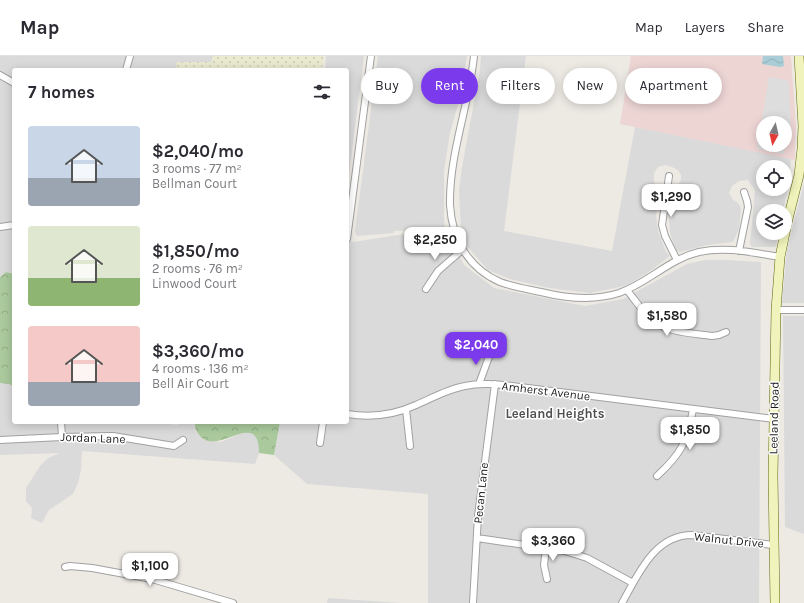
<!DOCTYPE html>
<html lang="en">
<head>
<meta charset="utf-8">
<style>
  :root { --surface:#fff; --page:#f2f2f3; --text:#2b2b33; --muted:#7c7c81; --line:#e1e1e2; --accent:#7c3aed }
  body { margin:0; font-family:Karla,sans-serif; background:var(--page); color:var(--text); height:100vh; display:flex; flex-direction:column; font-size:15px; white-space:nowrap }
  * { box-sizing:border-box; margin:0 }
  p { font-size:13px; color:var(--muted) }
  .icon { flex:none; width:22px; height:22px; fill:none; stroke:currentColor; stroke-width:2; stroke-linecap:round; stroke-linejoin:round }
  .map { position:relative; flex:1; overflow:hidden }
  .drawer { position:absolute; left:12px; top:12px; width:337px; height:356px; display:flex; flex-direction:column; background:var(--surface); border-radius:4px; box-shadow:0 2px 10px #0003 }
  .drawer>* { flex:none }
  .hud { position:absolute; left:361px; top:12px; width:380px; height:36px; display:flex; gap:8px }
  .needle { width:26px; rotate:188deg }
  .buttons { position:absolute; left:756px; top:60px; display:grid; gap:8px }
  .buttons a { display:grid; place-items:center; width:36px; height:36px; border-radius:50%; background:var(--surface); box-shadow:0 2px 10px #0003; font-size:20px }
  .price { position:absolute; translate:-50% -34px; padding:0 9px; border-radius:8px; background:#fff; color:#222; font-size:13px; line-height:26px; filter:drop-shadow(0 1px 2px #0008) }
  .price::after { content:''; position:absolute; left:50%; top:24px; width:12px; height:9px; margin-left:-6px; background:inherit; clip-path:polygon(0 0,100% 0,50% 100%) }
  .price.current { background:var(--accent); color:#fff }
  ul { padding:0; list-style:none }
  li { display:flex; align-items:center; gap:12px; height:100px; padding:0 16px }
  li span { display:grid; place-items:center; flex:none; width:112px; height:80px; border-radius:4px; color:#555 }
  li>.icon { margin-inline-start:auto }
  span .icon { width:48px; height:48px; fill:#fffc; stroke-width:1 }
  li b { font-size:17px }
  h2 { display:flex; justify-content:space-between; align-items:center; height:48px; padding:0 16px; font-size:17px }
  .pill { padding:0 14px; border-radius:18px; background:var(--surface); box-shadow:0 2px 10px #0003; font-size:14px; line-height:36px }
  .pill.current { background:var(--accent); color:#fff }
  header { display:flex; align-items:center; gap:24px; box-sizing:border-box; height:56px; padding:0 20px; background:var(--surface); border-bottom:1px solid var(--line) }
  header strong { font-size:19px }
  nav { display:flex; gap:22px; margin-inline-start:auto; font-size:14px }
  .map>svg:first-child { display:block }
</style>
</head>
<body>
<header>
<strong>Map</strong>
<nav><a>Map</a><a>Layers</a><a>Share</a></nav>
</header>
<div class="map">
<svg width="804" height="547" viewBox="0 0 804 547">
  <defs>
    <pattern id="farmland-dots" width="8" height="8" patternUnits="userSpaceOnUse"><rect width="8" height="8" fill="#e9ead0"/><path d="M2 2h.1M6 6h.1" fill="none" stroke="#c7c8b2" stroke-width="1.8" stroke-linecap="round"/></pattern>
    <pattern id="forest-crowns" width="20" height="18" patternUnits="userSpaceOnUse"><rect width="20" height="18" fill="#aac99c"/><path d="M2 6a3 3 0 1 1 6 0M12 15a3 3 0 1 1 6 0" fill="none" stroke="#92ac86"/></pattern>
    <pattern id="water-waves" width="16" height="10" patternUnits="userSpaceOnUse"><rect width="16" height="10" fill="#a8cdd7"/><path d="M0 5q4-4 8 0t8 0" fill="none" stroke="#90b0b8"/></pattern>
  </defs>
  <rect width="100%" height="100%" fill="#edeae4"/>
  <!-- residential -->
  <path fill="#dbdada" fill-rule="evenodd" d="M0,0H213L212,6H177L176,14H14V218L6,216L0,221Z
    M326,0H364L347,135V14H325Z
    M378,0H467L461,38L450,77L444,115V162L445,172L464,209L494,232L585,250L623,243L687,208L705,204H725L761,206L759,547H428V438L307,428L274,399L280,366H347V187L436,173L394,175V177L357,180L355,175Z
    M481,0H526L504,175L612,195L635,71L791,102L788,133L783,155H763V177H779L776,191H752L750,188L755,134L748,124L739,125L732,130L729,137L733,144L738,147L741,152L739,173L733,186L707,189L680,196L676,194L670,177L668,153L670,140L676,133L681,124V119L678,114L672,111L665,109L658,111L654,117V126L660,135L656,159L658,175L666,196L670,200L653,213L634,225L624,230L590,237L549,232L510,223L488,214L465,188L461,174L459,134L462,111L480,14ZM763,111H785V133H763Z
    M804,127V247H782L787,193Z
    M783,260H804V478L785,471Z
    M0,327L9,328L14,331V366H171V368L176,369L184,366H195L194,368L196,376L203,383L221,386L240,378L248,376L255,379L259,386V397L255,408L82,395L81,414L78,427L73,438L49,454L42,467L31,462L32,452L26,445V432L40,410L48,402L60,397L0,399Z
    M328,542L401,547H327Z"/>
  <!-- commercial -->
  <path fill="#edd5d4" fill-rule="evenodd" d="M631,0H791L796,70L795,104L620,68ZM763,67H785V89H763Z"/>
  <!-- farmland -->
  <path fill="url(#farmland-dots)" d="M213,0H324L322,14H176L177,6H211Z"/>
  <!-- forest -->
  <path fill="url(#forest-crowns)" d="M6,216L14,218V331L9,328L0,327V221Z
    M195,366H280L274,399L259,397C259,351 218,401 200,380C196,376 194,371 195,366Z"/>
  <!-- parking -->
  <path fill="#ddd" fill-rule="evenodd" d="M769,21L787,24L789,28L791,77L790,88H785L784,98L757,93ZM763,67H785V89H763Z"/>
  <!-- water -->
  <path fill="url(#water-waves)" d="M763,0H783L784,10L780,11L762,8Z"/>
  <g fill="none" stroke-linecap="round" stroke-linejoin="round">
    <!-- street casing -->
    <g stroke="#a1a1a1" stroke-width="8">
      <path id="street" d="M474,0C469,50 449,98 450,149C452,183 468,212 500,226C513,231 527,233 541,236C565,242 594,245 619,237C648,227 669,203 699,196C726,190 754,197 780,201
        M126,14L130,0
        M0,19L14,27
        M669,120L662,169L665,180L677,204
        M0,171L14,169
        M347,183L371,0
        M739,195L748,151L747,145L744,136
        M426,233L438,215L462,194
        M627,234C635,244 642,255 651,263C667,277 692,277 712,280L719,279L726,276
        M776,254H804
        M479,328L490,298
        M406,353L410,390
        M347,358C371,362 394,359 416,349C432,342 448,333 465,330C483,326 502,329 520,331L774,363
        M61,366L62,381
        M0,384L62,381L113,380L174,390L183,384
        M320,387L323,366
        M657,420C682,397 686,387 693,354
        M477,482L565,495L587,502L633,527
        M546,492L544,509L547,523
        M65,511L70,510L92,512L152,523L233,547
        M473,547L478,460L495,328
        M622,547C638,519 654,479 692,479L773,489"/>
    </g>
    <!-- secondary casing -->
    <g stroke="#61690f" stroke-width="10">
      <path id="secondary" d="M775,547L773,419L776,254L780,201L787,167L799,119L802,93L803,70L799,0"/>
    </g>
    <!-- street -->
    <use href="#street" stroke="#fff" stroke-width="6"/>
    <!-- secondary -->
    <use href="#secondary" stroke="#f1f3bc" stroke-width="9"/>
  </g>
  <g text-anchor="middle" stroke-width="3" stroke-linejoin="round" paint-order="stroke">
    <!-- street labels -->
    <g font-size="12" fill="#1d1d1d" stroke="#fff">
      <text transform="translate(546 335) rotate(7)" y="4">Amherst Avenue</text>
      <text transform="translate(774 362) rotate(-89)" y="4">Leeland Road</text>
      <text transform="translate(93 382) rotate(2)" y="4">Jordan Lane</text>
      <text transform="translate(481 437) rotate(-84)" y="4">Pecan Lane</text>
      <text transform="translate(729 484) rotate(6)" y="4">Walnut Drive</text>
    </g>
    <!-- neighbourhood labels -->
    <g font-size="13" font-weight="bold" fill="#505050" stroke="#fff">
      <text x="555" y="362">Leeland Heights</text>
    </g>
  </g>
</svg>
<div class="buttons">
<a><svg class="needle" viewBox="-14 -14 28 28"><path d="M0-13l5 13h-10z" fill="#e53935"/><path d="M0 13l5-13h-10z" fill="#7c7c81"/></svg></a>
<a><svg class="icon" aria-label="locate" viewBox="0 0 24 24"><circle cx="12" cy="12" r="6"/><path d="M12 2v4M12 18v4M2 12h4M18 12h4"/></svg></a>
<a><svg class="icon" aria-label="layers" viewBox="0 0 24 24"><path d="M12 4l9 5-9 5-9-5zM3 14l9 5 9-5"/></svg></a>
</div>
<b class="price" style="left:671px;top:162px">$1,290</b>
<b class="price" style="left:435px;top:205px">$2,250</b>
<b class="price" style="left:667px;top:281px">$1,580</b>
<b class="price current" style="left:476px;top:310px">$2,040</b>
<b class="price" style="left:690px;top:395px">$1,850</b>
<b class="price" style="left:553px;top:506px">$3,360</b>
<b class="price" style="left:150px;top:531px">$1,100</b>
<div class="hud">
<a class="pill">Buy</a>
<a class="pill current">Rent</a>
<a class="pill">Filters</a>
<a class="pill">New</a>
<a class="pill">Apartment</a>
</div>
<section class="drawer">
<h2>7 homes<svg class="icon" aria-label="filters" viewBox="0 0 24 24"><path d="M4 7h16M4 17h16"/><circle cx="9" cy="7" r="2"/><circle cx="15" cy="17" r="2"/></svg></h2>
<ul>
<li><span style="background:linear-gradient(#c9d6e8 65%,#9aa5b1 0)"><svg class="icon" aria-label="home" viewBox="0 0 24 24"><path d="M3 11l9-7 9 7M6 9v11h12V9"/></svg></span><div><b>$2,040/mo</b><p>3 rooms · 77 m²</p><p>Bellman Court</p></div></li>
<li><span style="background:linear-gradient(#dfe7d0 65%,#8fb573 0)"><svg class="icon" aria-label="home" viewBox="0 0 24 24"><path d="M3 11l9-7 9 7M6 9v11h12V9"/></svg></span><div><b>$1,850/mo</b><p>2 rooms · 76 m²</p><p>Linwood Court</p></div></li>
<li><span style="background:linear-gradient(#f6c9c9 70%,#9aa5b1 0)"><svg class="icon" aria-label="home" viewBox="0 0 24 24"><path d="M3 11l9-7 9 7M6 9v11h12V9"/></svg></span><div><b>$3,360/mo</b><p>4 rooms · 136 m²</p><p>Bell Air Court</p></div></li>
</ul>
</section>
</div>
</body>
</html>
